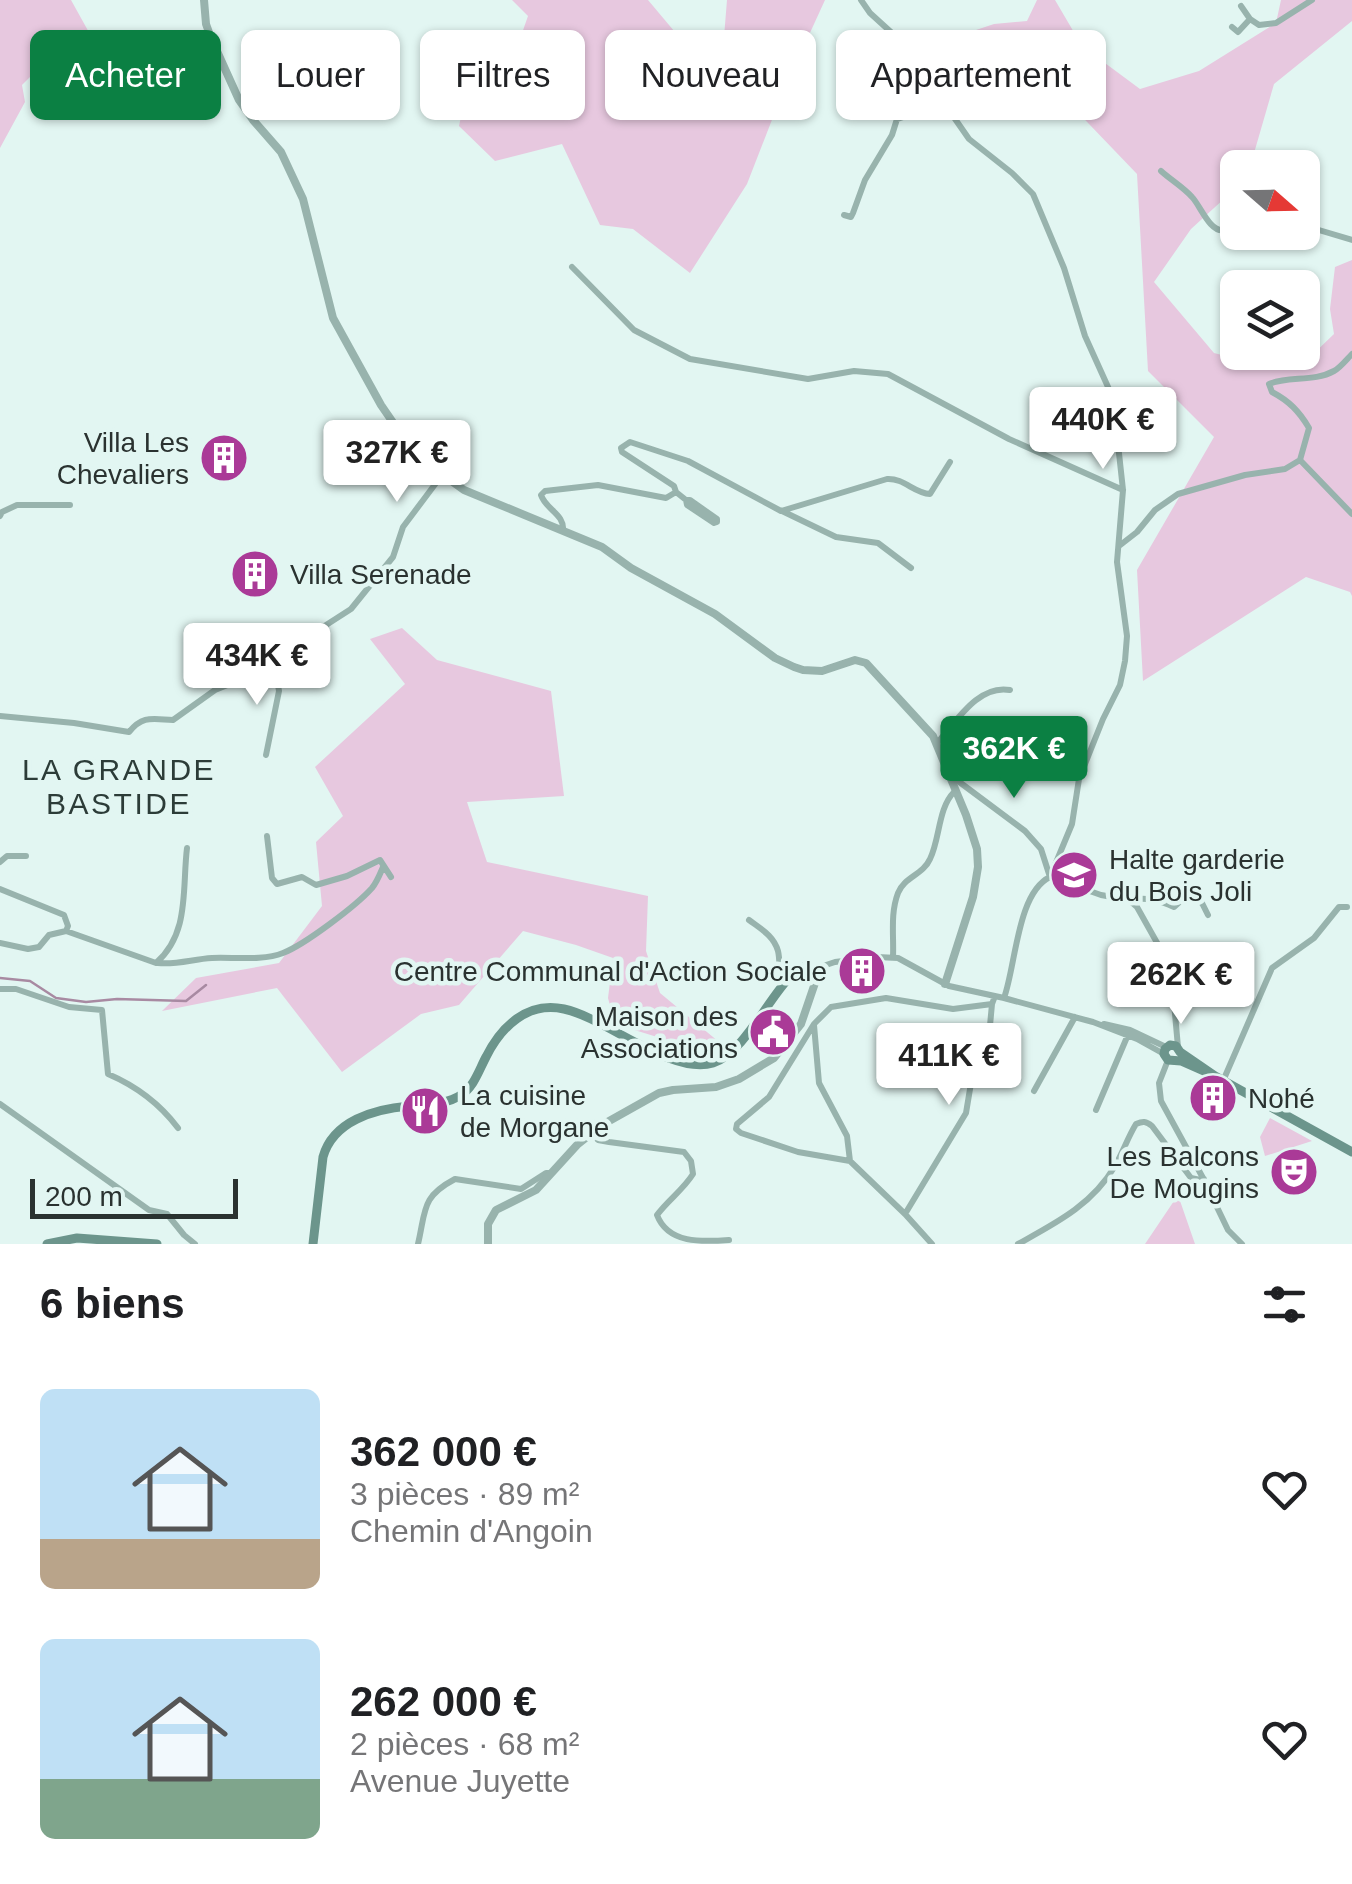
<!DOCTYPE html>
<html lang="fr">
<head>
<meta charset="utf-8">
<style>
  :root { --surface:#fff; --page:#f2f2f2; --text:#202124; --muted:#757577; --accent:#0b8043 }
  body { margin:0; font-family:Arial,sans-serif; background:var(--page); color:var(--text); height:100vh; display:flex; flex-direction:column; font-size:38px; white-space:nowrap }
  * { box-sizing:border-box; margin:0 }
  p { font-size:32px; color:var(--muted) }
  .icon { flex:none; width:55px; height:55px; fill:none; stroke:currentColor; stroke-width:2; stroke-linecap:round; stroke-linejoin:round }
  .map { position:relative; height:1244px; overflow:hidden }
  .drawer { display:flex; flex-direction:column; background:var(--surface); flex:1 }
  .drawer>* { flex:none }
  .banner { position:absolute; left:30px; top:30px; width:1292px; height:90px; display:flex; gap:20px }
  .needle { width:65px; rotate:110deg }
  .buttons { position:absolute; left:1220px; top:150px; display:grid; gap:20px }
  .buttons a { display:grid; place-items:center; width:100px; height:100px; border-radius:15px; background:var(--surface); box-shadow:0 2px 8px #0004; font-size:50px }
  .scale { position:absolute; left:30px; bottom:25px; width:208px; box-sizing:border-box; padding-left:10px; border:5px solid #2a3230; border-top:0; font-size:28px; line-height:35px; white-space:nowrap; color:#2a3230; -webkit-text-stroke:8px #e2f6f2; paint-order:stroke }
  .price { position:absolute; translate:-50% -85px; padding:0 22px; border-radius:10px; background:#fff; color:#222; font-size:32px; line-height:65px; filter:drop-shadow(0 2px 5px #0008) }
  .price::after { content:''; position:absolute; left:50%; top:60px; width:30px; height:22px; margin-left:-15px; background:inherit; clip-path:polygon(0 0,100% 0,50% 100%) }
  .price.on { background:var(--accent); color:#fff }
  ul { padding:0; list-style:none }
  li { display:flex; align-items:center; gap:30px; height:250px; padding:0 40px }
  li span { display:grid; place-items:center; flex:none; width:280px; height:200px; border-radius:15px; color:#555 }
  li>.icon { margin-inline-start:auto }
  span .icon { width:120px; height:120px; fill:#fffc; stroke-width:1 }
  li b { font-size:42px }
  h2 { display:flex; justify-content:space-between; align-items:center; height:120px; padding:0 40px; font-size:42px }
  .tag { padding:0 35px; border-radius:15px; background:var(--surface); box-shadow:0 2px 8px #0004; font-size:35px; line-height:90px }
  .tag.on { background:var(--accent); color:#fff }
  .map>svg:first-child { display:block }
</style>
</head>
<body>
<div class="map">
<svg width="1352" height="1244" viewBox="0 0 1352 1244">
  <rect width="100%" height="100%" fill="#e2f6f2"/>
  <!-- green -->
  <path fill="#e7c8df" d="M0,0H71L91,36L38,69L22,85L25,102L0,148Z
    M512,0H648L685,44L724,37L727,0H825L782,94L747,184L690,273L633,229L600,225L562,144L495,161L459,126L473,60L521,36L528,16Z
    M1037,0H1055L1082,46L1140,89L1199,71L1276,23L1281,0H1352V21L1274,84L1250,167L1238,168L1237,187L1191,229L1154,282L1214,353L1242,360L1283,358L1306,361L1334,334L1330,309L1335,267L1352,260V596L1350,592L1306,577L1143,681L1137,570L1214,437L1148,371L1137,174L1042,75L982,68L955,37L994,24L1027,21Z
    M402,628L437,660L551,691L564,796L467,802L487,862L648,896L646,951L660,993L719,1042L709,1053L615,1024L608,998L613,958L576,945L523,931L459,1005L421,1014L342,1072L277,988L162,1011L196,978L279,963L322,906L316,842L343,816L315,767L405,684L370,639Z
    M1270,1118L1312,1141L1265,1156L1260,1137Z
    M1178,1195L1195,1244H1145Z"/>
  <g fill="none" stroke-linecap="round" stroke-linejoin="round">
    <!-- stream -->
    <path stroke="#a88aa2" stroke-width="2.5" d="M0,978L30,981L56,998L86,1002L117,999L186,1001L206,985"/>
    <!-- minor -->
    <path stroke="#98b3ad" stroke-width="6" d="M861,0L870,13L937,74L953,116L969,139L1012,173L1033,194L1064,268L1085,336L1113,398L1123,490L1117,562L1127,636L1125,661L1120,685L1103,719L1079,779L1072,824L1050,877C1017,893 1016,965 1004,998
      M1241,6L1250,19L1259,25L1276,23L1312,0
      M1232,27L1238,32L1250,19
      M1161,171C1171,180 1183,187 1192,197C1200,205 1210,233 1224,230C1232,229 1235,217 1238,211
      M844,215L851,217L853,213L865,180L892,135L897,119C924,111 920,104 952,115
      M1302,225L1352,240
      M572,267L634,330L690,359L808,379L854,371L888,374L1009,439L1123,490
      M1300,460L1352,514
      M676,492L686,500L687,505L714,523L717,522V519L690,500H686
      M782,511L836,537L878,543L911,568
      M0,516L2,512L17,505H70
      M563,531C565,514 546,510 541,495L545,491L598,485L666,498L676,492L674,486L622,452L621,448L630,442L688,461L781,511L887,479C904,478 914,493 930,494L950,462
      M1119,546L1137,532L1155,510L1178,494L1245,475L1285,469L1300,460L1309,428C1299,411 1289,401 1272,392L1269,384C1289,376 1314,382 1334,371C1340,368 1347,359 1352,354
      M0,716L74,723L129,732C143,715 152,719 173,720L215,690L262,671L309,636L351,609L393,557L403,527L442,475
      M937,743C956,722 978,684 1010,690
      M266,755L279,691L274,662
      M943,758L948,760L958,781L1025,831L1041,849L1050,877L1101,895L1129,900L1137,907L1165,957L1172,981L1178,1047
      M267,836L272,878L277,884L302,877L316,885L347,876L380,860L391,877
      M0,862L7,856H26
      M0,889L64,915L68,926L66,931
      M1129,900C1147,897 1159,900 1174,907L1185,897L1202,903L1208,915
      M749,920C761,929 774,936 778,951C781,963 777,973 783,985
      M0,943L28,949L39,947L49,935L66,931L156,963C190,933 182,889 187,848
      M893,957C894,936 890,914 898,893C904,877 923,875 930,859C940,839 938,808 954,792
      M158,963C177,965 193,959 212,958C233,957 263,961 283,953C304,945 356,906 372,888C377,882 380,874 383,867
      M814,969L835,962L877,957L898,958L949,986L1004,998L1093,1022L1137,1039L1164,1054
      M0,989H16L69,1007L102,1010L108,1074C136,1086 160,1104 178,1128
      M1104,1024L1130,1030L1166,1047
      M814,1025L819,1083L847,1136L850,1161
      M1168,1060L1159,1083L1161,1101L1203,1178L1228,1230L1242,1244
      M1223,1081L1272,968L1314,938L1339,907H1347
      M1034,1091L1075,1017
      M0,1104L149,1210L167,1214L184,1235L195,1244
      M1096,1110L1130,1030
      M591,1133L598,1140L609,1142L684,1152L691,1161L693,1174C683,1190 668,1200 657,1215C668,1244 702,1242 729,1240
      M905,1214L966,1113L972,1077L988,1047L992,1004
      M418,1244C426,1210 421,1197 455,1179L521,1189L546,1173H551
      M932,1244L905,1214L850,1161L798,1152L741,1133L736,1129L737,1124L769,1097L814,1024L831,1007L886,998L953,1009L992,1004L995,996
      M1018,1244C1056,1223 1092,1205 1115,1166C1123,1152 1128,1137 1136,1124C1143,1121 1146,1121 1152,1126L1191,1178L1200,1180L1204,1179"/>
    <!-- tertiary -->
    <path stroke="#98b3ad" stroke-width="8" d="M204,0L206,24L211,38L239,100L253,120L281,152L303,199L333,318L381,405L405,440L425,462L464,490L602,547L631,568L715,614L775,658L794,667L803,670L822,671L855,660L866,663L933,736L966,815L977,849L978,867L973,897L945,984
      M488,1244V1224L496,1210L536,1190L577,1145L602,1125L659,1093L673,1090L716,1087L739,1079L774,1058L801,1024L815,983L814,974"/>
    <!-- secondary -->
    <path stroke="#6c958c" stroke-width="9" d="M1215,1076L1180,1052L1176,1046L1170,1045L1165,1049L1164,1054L1168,1060L1181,1061L1215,1076L1352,1152
      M47,1244L77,1238L157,1244
      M313,1244L323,1157C333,1121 374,1109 409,1106C426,1104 446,1105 461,1095C474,1087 479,1070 486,1057C501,1027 527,1001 564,1009C606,1018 672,1076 713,1063C743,1053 767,1001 789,978L802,973L804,967L807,966L814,971L809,978L802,973"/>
  </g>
  <!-- icons -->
  <defs>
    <g id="building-disc" transform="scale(2.5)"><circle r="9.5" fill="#aa3a97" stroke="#e2f6f2"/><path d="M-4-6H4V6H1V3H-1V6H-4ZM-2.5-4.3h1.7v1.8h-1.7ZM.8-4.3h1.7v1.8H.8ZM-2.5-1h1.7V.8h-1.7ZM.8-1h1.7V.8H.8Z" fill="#fff"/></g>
    <g id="school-disc" transform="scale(2.5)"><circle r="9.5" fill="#aa3a97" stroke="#e2f6f2"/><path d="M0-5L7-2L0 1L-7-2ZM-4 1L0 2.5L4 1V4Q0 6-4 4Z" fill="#fff"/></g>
    <g id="civic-disc" transform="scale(2.5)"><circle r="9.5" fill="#aa3a97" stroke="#e2f6f2"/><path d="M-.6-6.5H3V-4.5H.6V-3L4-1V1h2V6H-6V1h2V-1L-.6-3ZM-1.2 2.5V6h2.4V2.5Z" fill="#fff"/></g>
    <g id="restaurant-disc" transform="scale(2.5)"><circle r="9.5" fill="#aa3a97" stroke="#e2f6f2"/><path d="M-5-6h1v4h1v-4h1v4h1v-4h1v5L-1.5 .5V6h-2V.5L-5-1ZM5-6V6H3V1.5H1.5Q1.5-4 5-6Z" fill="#fff"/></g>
    <g id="theatre-disc" transform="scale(2.5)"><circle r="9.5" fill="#aa3a97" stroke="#e2f6f2"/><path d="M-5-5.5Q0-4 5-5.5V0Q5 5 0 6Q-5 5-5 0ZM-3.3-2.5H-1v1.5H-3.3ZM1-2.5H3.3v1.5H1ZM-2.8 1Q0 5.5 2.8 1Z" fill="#fff"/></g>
  </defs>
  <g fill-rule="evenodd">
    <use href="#building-disc" x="224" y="458"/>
    <use href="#building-disc" x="255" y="574"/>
    <use href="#school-disc" x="1074" y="875"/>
    <use href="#building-disc" x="862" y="971"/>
    <use href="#civic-disc" x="773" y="1032"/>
    <use href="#building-disc" x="1213" y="1098"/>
    <use href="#restaurant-disc" x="425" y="1111"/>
    <use href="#theatre-disc" x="1294" y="1172"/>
  </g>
  <g text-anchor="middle" stroke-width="9" stroke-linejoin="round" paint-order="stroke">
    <!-- poi labels -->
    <g font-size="28" fill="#2a3230" stroke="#e2f6f2" text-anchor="end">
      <text x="189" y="452">Villa Les<tspan x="189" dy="32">Chevaliers</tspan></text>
      <text x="290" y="584" text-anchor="start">Villa Serenade</text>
      <text x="1109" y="869" text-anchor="start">Halte garderie<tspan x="1109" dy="32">du Bois Joli</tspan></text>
      <text x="827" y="981">Centre Communal d'Action Sociale</text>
      <text x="738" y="1026">Maison des<tspan x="738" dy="32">Associations</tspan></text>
      <text x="460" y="1105" text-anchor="start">La cuisine<tspan x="460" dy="32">de Morgane</tspan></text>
      <text x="1248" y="1108" text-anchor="start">Nohé</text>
      <text x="1259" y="1166">Les Balcons<tspan x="1259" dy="32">De Mougins</tspan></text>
    </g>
    <!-- neighbourhood labels -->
    <g font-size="30" letter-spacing="2.5" fill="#2c3c38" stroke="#e2f6f2">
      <text x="119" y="780">LA GRANDE<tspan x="119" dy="34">BASTIDE</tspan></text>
    </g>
  </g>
</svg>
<div class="buttons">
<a><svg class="needle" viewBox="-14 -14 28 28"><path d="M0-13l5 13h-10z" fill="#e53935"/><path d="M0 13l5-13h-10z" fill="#757577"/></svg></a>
<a><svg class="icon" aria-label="layers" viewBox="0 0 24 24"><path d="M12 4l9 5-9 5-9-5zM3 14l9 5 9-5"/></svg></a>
</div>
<div class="scale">200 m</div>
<b class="price" style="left:1103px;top:472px">440K €</b>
<b class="price" style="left:397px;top:505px">327K €</b>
<b class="price" style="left:257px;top:708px">434K €</b>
<b class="price on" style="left:1014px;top:801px">362K €</b>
<b class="price" style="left:1181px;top:1027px">262K €</b>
<b class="price" style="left:949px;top:1108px">411K €</b>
<div class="banner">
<a class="tag on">Acheter</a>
<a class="tag">Louer</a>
<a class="tag">Filtres</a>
<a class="tag">Nouveau</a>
<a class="tag">Appartement</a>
</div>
</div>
<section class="drawer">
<h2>6 biens<svg class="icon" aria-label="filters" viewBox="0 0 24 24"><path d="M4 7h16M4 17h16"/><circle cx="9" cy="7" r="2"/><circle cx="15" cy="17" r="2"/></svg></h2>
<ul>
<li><span style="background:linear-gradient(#bfe0f5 75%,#b9a48a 0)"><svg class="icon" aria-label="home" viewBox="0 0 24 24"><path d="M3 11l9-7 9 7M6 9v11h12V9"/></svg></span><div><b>362 000 €</b><p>3 pièces · 89 m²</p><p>Chemin d'Angoin</p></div><svg class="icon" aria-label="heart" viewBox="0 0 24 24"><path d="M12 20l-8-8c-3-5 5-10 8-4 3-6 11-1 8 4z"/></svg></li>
<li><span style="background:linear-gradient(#bfe0f5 70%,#7fa58c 0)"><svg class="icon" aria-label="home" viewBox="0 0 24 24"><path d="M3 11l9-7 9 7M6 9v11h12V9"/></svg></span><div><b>262 000 €</b><p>2 pièces · 68 m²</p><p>Avenue Juyette</p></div><svg class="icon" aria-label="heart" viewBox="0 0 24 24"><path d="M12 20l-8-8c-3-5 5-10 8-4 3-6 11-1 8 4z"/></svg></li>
</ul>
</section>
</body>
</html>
